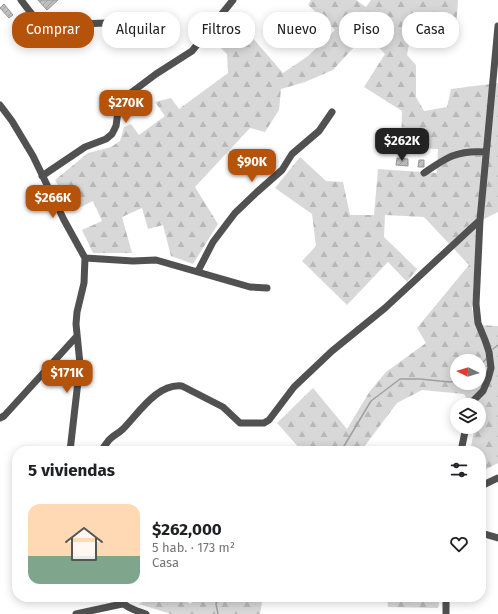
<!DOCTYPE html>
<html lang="es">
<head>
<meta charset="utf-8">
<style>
  :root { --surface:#fff; --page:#f2f2f2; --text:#202124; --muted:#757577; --accent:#b45309 }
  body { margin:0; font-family:"Fira Sans",sans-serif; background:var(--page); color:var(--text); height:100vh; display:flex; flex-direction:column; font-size:15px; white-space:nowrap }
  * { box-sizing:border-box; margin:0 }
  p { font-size:13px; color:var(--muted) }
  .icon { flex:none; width:22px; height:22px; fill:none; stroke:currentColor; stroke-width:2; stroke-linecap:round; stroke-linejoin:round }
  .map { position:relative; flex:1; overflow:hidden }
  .details { position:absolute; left:12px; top:446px; width:474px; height:156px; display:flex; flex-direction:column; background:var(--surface); border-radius:16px; box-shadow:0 2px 10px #0003 }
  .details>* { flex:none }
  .banner { position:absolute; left:12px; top:12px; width:474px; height:36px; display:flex; gap:8px }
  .needle { width:26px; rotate:275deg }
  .fabs { position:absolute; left:450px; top:354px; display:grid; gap:8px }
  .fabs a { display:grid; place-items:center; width:36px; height:36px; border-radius:50%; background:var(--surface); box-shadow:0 2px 10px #0003; font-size:20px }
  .price { position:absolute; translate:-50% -34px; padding:0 9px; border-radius:8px; background:var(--accent); color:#fff; font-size:13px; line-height:26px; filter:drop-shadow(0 1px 2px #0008) }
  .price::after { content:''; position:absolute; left:50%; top:24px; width:12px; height:9px; margin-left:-6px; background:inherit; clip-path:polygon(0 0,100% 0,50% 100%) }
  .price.selected { background:#222; color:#fff }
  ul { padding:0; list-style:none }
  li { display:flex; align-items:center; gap:12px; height:100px; padding:0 16px }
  li span { display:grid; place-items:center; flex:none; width:112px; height:80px; border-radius:12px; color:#555 }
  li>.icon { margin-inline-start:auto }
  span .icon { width:48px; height:48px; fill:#fffc; stroke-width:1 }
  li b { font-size:17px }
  h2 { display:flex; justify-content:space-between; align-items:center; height:48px; padding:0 16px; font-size:17px }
  .pill { padding:0 14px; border-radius:16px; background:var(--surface); box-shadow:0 2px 10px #0003; font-size:14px; line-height:36px }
  .pill.selected { background:var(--accent); color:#fff }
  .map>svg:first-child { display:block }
</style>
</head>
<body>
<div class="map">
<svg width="498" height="614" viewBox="0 0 498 614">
  <defs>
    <pattern id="forest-firs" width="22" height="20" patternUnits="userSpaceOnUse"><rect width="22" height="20" fill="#d8d8d8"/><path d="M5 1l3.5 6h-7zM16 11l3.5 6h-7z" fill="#b8b8b8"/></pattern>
    <pattern id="building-hatch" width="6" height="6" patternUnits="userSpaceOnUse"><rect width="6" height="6" fill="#c0c0c0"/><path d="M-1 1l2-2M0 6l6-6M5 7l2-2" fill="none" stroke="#a3a3a3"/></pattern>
  </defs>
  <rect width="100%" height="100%" fill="#fff"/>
  <!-- forest -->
  <path fill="url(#forest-firs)" fill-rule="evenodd" d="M311,0H356L366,7L371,0H458L455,43L410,39L407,55L416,65V97L424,111L447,107L451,89L498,83V212L478,222L472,309L478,325L498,326V463L481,472V451H470L475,427H479V405H470L464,394L422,390L397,403L361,451H302L277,423L313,388L347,429L370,391L386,372L426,343L417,328L469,265L424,217L385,215L384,237L417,269L407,282L388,262L347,305L302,261L316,246L312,214L275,188L300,157L326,181L343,182L350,215H374L378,169L437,173L438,149L401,147L402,111L364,87L385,54L366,34L333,70L305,82L281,89L279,110L265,132L250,128L195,187L218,224L193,264L171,256L163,225L148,229L142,208L122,217L132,253H93L82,230L102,221L93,201L73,211L55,180L88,153L111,147L120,141L124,127L131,124L139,135L165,116L155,102L171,98L179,109L228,73L227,54L209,37L230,12L283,73L308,56L335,30L308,5ZM457,361H479V383H457Z
    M153,597H183L190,604L199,597H263L260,614H171L139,604Z
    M387,597H440L438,608L388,607Z"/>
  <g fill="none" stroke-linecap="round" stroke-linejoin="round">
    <!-- stream -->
    <path stroke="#9f9f9f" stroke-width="1.5" d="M493,349L498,345
      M479,367L486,359
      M341,451L371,401L400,379H420L450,382L457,381
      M218,597L216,604L218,614"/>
  </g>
  <!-- building -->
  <path fill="url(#building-hatch)" stroke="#959595" d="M38,0H58L47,10Z
    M4,4L13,15L9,18L0,8Z
    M397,158L408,159V166L396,165Z
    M419,160H424V167H418Z"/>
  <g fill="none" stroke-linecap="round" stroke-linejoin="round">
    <!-- minor -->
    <path stroke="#515151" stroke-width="7" d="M21,0C27,8 47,35 56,36C65,37 74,27 82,25C90,23 99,23 107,23
      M0,105L12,121L33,156L64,220L85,258L84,283L77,312L76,324L80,364L70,451
      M424,173C447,157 457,150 486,152
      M42,176L85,147L106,139L112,134L116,126L119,104L124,98L156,74L192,51L233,0
      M85,258L133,261L156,260L250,287L267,288
      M198,271L213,242L235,213L257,192L282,170L292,154L319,131L332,112
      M472,405L473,401L483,391L488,379L491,368L489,352L485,340L478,323L476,304L480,220L498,26
      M0,418L4,416L77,336
      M101,451C104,447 107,442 110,439C114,435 119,433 123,429C138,414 157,383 182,386L223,407L240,423H264L269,420L294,387L332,351L385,308L480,220
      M461,451L466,427
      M481,486L498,478
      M481,533L498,538
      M115,597C124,606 133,610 146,614
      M76,614L122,604
      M446,614V597"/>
  </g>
</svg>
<div class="fabs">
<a><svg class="needle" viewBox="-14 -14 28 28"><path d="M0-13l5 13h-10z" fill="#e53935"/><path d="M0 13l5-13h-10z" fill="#757577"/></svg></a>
<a><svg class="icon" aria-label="layers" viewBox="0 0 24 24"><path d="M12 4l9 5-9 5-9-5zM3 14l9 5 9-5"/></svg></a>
</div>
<b class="price" style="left:126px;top:124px">$270K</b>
<b class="price selected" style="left:402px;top:162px">$262K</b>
<b class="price" style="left:252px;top:183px">$90K</b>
<b class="price" style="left:53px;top:219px">$266K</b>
<b class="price" style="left:67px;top:394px">$171K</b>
<div class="banner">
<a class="pill selected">Comprar</a>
<a class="pill">Alquilar</a>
<a class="pill">Filtros</a>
<a class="pill">Nuevo</a>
<a class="pill">Piso</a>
<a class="pill">Casa</a>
</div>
<section class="details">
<h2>5 viviendas<svg class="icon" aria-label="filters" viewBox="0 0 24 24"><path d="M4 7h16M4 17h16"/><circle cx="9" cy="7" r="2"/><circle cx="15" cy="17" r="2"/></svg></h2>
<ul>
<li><span style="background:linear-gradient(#ffd9b3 65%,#7fa58c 0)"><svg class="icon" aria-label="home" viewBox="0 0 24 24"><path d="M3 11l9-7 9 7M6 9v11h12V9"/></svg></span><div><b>$262,000</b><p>5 hab. · 173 m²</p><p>Casa</p></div><svg class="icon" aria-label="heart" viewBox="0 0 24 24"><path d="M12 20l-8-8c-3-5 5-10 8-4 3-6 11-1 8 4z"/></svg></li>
</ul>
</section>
</div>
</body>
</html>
